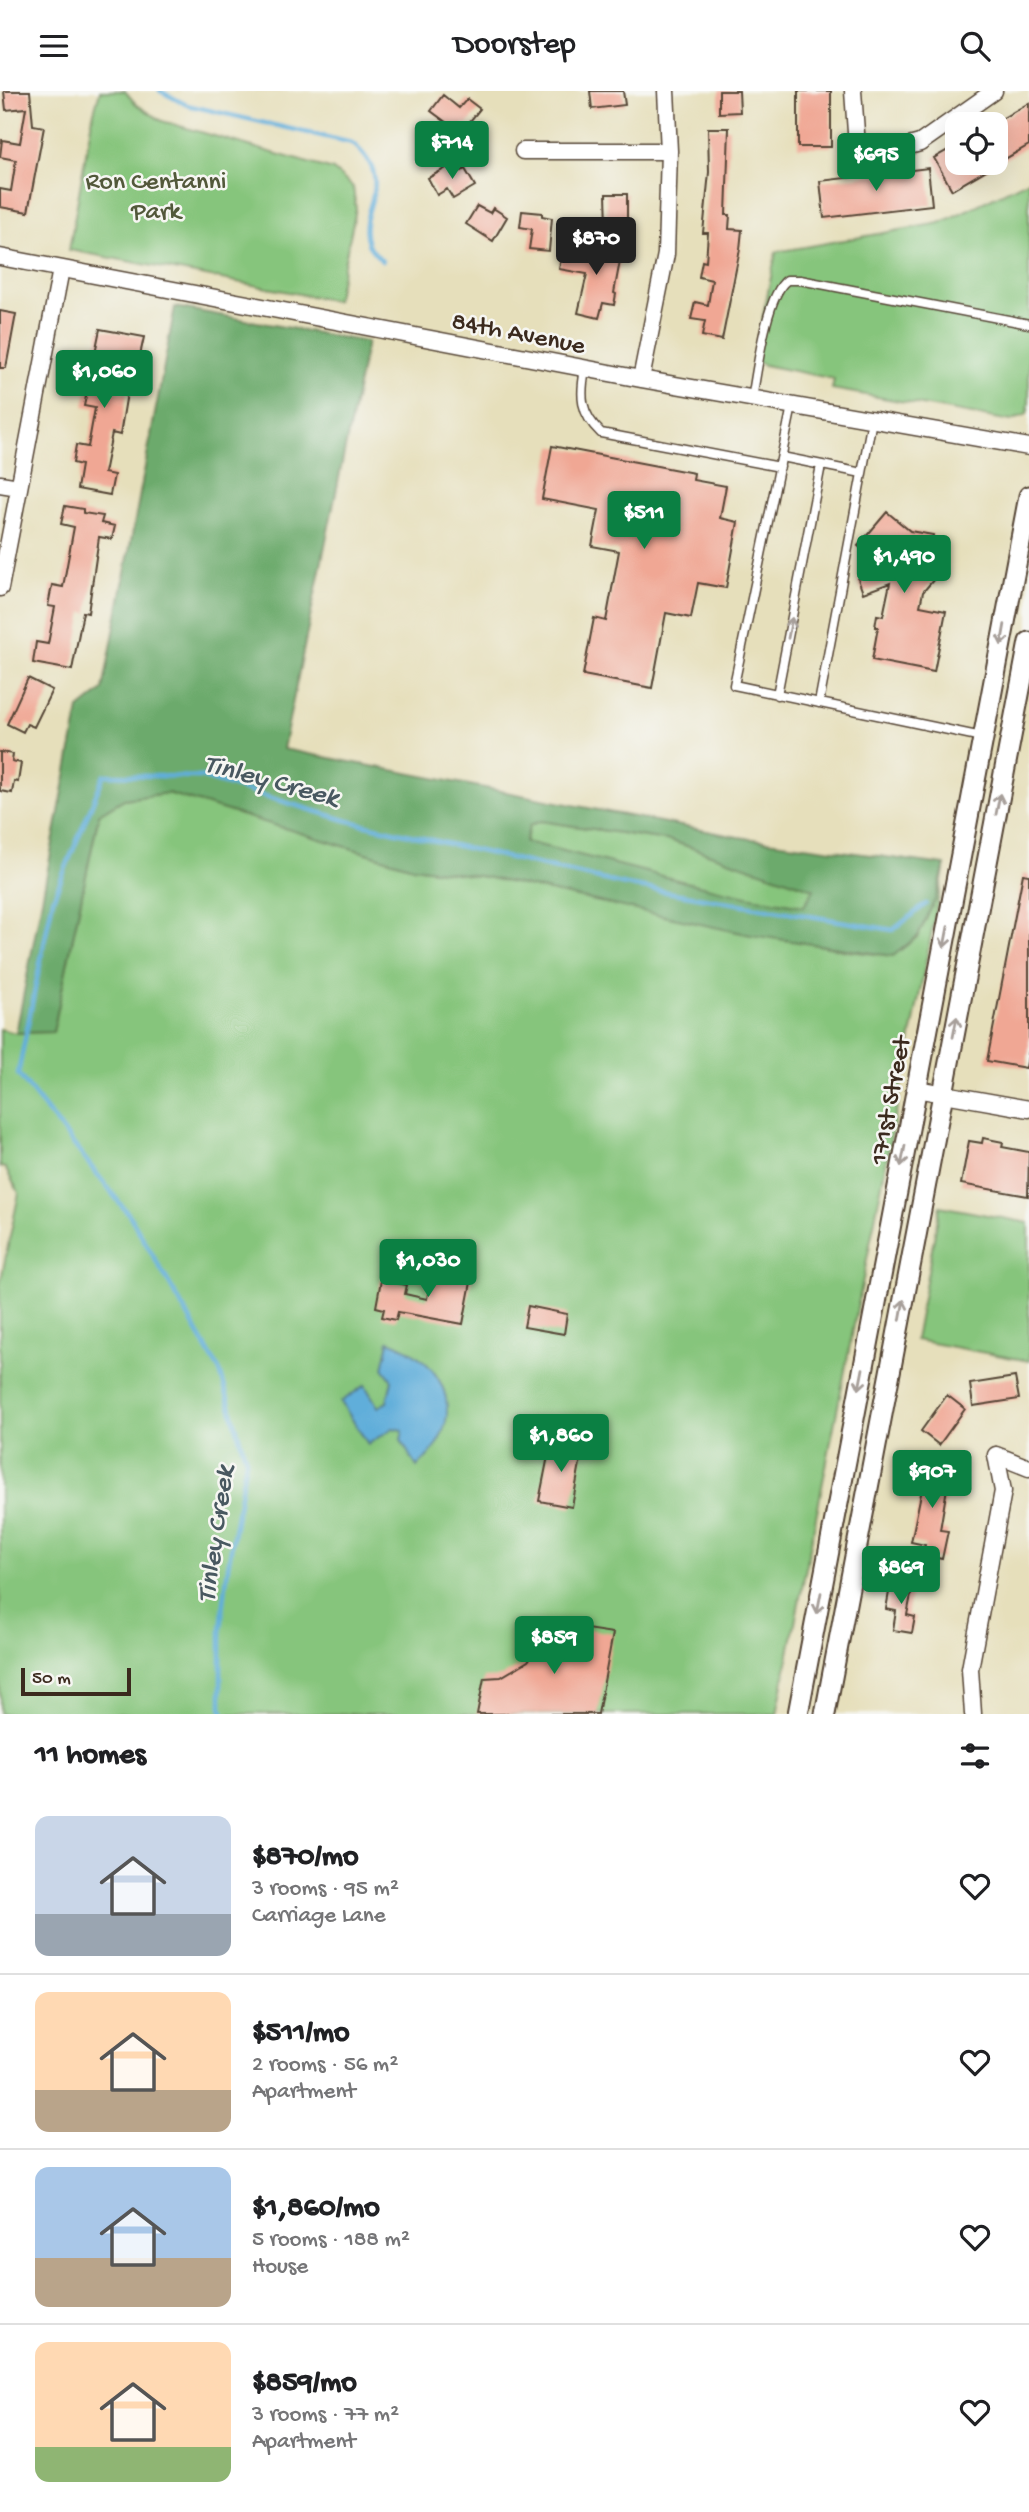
<!DOCTYPE html>
<html lang="en">
<head>
<meta charset="utf-8">
<style>
  :root { --surface:#fff; --page:#f6f6f6; --text:#202124; --muted:#757577; --line:#e0e0e0; --accent:#0b8043 }
  body { margin:0; font-family:"Gochi Hand",sans-serif; background:var(--page); color:var(--text); height:100vh; display:flex; flex-direction:column; font-size:26px; white-space:nowrap }
  * { box-sizing:border-box; margin:0 }
  p { font-size:23px; color:var(--muted) }
  .icon { flex:none; width:38px; height:38px; fill:none; stroke:currentColor; stroke-width:2; stroke-linecap:round; stroke-linejoin:round }
  .map { position:relative; height:1623px; overflow:hidden }
  .panel { display:flex; flex-direction:column; background:var(--surface); flex:1 }
  .panel>* { flex:none }
  .fabs { position:absolute; left:945px; top:21px; display:grid; gap:14px }
  .fabs a { display:grid; place-items:center; width:63px; height:63px; border-radius:14px; background:var(--surface); box-shadow:0 7px 28px #0002; font-size:35px }
  .scale { position:absolute; left:21px; bottom:18px; width:110px; box-sizing:border-box; padding-left:7px; border:4px solid #3b2a1e; border-top:0; font-size:19px; line-height:24px; white-space:nowrap; color:#3b2a1e; -webkit-text-stroke:5px #f6f6f2; paint-order:stroke }
  .price { position:absolute; translate:-50% -60px; padding:0 16px; border-radius:7px; background:var(--accent); color:#fff; font-size:23px; line-height:46px; filter:drop-shadow(0 2px 4px #0008) }
  .price::after { content:''; position:absolute; left:50%; top:42px; width:21px; height:16px; margin-left:-10px; background:inherit; clip-path:polygon(0 0,100% 0,50% 100%) }
  .price.selected { background:#222; color:#fff }
  ul { padding:0; list-style:none }
  li { display:flex; align-items:center; gap:21px; height:175px; padding:0 35px }
  li+li { border-top:2px solid var(--line) }
  li span { display:grid; place-items:center; flex:none; width:196px; height:140px; border-radius:14px; color:#555 }
  li>.icon { margin-inline-start:auto }
  span .icon { width:84px; height:84px; fill:#fffc; stroke-width:1 }
  li b { font-size:30px }
  h2 { display:flex; justify-content:space-between; align-items:center; height:84px; padding:0 35px; font-size:30px }
  header { display:flex; justify-content:space-between; align-items:center; height:91px; padding:0 35px; background:var(--surface); font-size:32px; font-weight:600 }
  .map>svg:first-child { display:block }
</style>
</head>
<body>
<header><svg class="icon" aria-label="menu" viewBox="0 0 24 24"><path d="M4 6h16M4 12h16M4 18h16"/></svg>Doorstep<svg class="icon" aria-label="search" viewBox="0 0 24 24"><circle cx="10" cy="10" r="6"/><path d="M15 15l6 6"/></svg></header>
<div class="map">
<svg width="1029" height="1623" viewBox="0 0 1029 1623">
  <rect width="100%" height="100%" fill="#f6f6f2"/>
  <filter id="ink" filterUnits="userSpaceOnUse"><feTurbulence type="fractalNoise" baseFrequency=".0143" numOctaves="2"/><feDisplacementMap in="SourceGraphic" scale="14" xChannelSelector="R" yChannelSelector="G"/><feConvolveMatrix kernelMatrix="1 2 1 2 8 2 1 2 1" color-interpolation-filters="sRGB"/></filter>
  <filter id="wash" filterUnits="userSpaceOnUse"><feTurbulence type="fractalNoise" baseFrequency=".00686" numOctaves="4" result="noise"/><feDisplacementMap in="SourceGraphic" scale="28" xChannelSelector="R" yChannelSelector="G"/><feGaussianBlur stdDeviation="1.57" result="paint"/><feColorMatrix in="noise" values="0 0 0 0 0 0 0 0 0 0 0 0 0 0 0 0 0 1.4 0 .05"/><feComposite in="paint" operator="in"/></filter>
  <g filter="url(#wash)">
    <rect width="100%" height="100%" fill="#e6dfbb"/>
    <!-- green -->
    <path fill="#86c57c" stroke="#60784d" stroke-width="2" d="M100,0H125L136,13L162,30L333,79L353,96L356,118L336,210L69,159L92,28Z
      M1029,89V311L1027,323L1011,330L832,298L834,288L764,274L754,270L776,161L940,132Z
      M168,702L413,776L485,786L847,860L893,865L918,845L935,809L945,774L777,1623H0V1193L19,1102L5,1077L0,1076V938L16,942L53,941L99,723L124,708Z
      M541,730L672,750L815,798L804,815L743,806L525,751L530,734Z
      M940,1115L1029,1132V1270L915,1249Z"/>
    <!-- forest -->
    <path fill="#6caa6c" stroke="#546a45" stroke-width="2" fill-rule="evenodd" d="M175,216L367,251L283,658L738,746L945,774L935,809L918,845L893,865L751,844L485,786L413,776L168,702L124,708L99,723L53,941L16,942L79,618L103,599ZM541,730L672,750L814,798L804,815C709,801 619,772 525,751L530,734Z"/>
    <!-- water -->
    <path fill="#60aeda" stroke="#4e6c7c" stroke-width="2" d="M389,1250C435,1266 465,1310 435,1356C431,1363 423,1370 417,1376L401,1349L403,1339L393,1337L368,1353L341,1311L365,1294L378,1316L387,1311L392,1289L383,1277Z"/>
    <g fill="none" stroke-linecap="round" stroke-linejoin="round">
      <!-- stream -->
      <path stroke="#60aeda" stroke-width="4.5" d="M160,0L187,14L352,52C400,92 355,117 368,153C371,159 378,165 382,170
        M224,1623L221,1616V1538L228,1476L246,1369L220,1280L130,1125L18,983L53,808L104,684L201,686L345,729L626,794L893,839L926,813"/>
    </g>
    <g id="blocks">
      <!-- building -->
      <path fill="#f0a794" d="M4,0H30L33,34L44,36L28,121L0,116V98L11,100L16,69L0,66L2,49L20,52L26,17L6,19Z
        M590,0H623L625,14L592,18Z
        M719,0H739L740,21L719,22Z
        M798,0H831V56H798Z
        M443,4L459,17L467,8L480,18L467,34L464,32L458,40L431,20Z
        M1029,12V54L952,99L934,67L957,54V72H996V31Z
        M708,37H729L726,124H730L729,138L742,139L740,158L722,249L702,245L705,230L691,228L695,211L708,214L712,189L699,186L702,170L706,171L708,142H703L709,81Z
        M457,71L462,80L465,78L475,95L453,108L447,98L437,104L428,87Z
        M928,77L932,114L824,127L820,90Z
        M606,103H627V134H607Z
        M477,115L490,122L493,117L507,126L493,150L466,133Z
        M522,120L542,122V125L552,127L549,160L529,158L532,138L520,136Z
        M608,152L623,154L614,202L616,203L614,214L603,212L599,227L578,222L587,183L559,178L562,161L585,165L586,159L606,163Z
        M0,220L16,223L6,277H0Z
        M100,238L144,246L139,269L121,265L118,277L108,275L104,298L127,302L120,344L112,342L104,382L114,384L110,404L77,398L81,374L73,372L76,354L88,356L95,317L84,315Z
        M552,355L694,382L693,389L726,395L720,427L738,431L726,497L698,492L691,527L666,522L652,597L583,584L594,527L606,530L619,460L592,455L599,419L542,408Z
        M65,415L83,418V422L103,425L101,432L115,435L112,448L99,446L88,522L83,521L72,579L33,572L36,551L48,553L55,516L48,515L52,494L63,496L74,436L61,433Z
        M887,421L910,440L933,444L931,456L940,481L923,501L920,515L946,520L934,581L872,569L878,536H875L877,524L883,525L890,492L863,502L858,488L886,479L858,455Z
        M28,587L52,599L34,636L27,633L23,641L7,633Z
        M0,661L13,663L12,670L21,672L18,691L14,690L12,702L0,700Z
        M1023,783L1029,784V959L1026,977L987,970Z
        M983,1047L1003,1051L1002,1056L1029,1061L1028,1105L961,1093L969,1050L982,1052Z
        M432,1179L472,1186L463,1233L398,1221L396,1229L382,1226L384,1218L376,1216L381,1189L407,1194L405,1203L427,1208Z
        M528,1215L567,1223L564,1243L524,1236Z
        M1015,1286L1019,1308L973,1315L970,1293Z
        M947,1304L965,1318L939,1354L921,1340Z
        M551,1350L583,1356L572,1416L539,1410Z
        M928,1369L951,1373L940,1439L948,1440L942,1468L923,1464L925,1454L911,1451Z
        M891,1490L913,1494L907,1524L915,1526L912,1542L893,1539L896,1520L886,1518Z
        M547,1532L613,1542L598,1623H477L484,1587L501,1586L528,1570L539,1556Z"/>
    </g>
  </g>
  <g filter="url(#ink)">
    <use href="#blocks" fill-opacity="0" stroke="#554536" stroke-width="2"/>
    <g fill="none" stroke-linecap="round" stroke-linejoin="round">
      <!-- service casing -->
      <g stroke="#554536" stroke-width="11">
        <path id="service" d="M585,278C580,305 580,322 601,342L780,376
          M752,308C757,281 766,204 787,189H800L1029,233
          M792,315L734,594L982,646
          M782,366L862,382
          M777,604L821,374
          M819,612L872,329"/>
      </g>
      <!-- minor casing -->
      <g stroke="#554536" stroke-width="19">
        <path id="minor" d="M853,0L857,55L887,61L920,52L994,0
          M523,60H669
          M0,166L641,288L1029,356
          M641,288L666,163L669,60L666,0
          M0,393L19,396
          M0,497L61,178
          M916,998L1029,1018
          M996,1364L1029,1377
          M973,1623L970,1578L1003,1400L996,1364"/>
      </g>
      <!-- tertiary casing -->
      <g stroke="#554536" stroke-width="23">
        <path id="tertiary" d="M798,1623L1029,405
          M825,1623L1029,551"/>
      </g>
      <!-- service -->
      <use href="#service" stroke="#fff" stroke-width="8"/>
      <!-- minor -->
      <use href="#minor" stroke="#fff" stroke-width="16"/>
      <!-- tertiary -->
      <use href="#tertiary" stroke="#fff" stroke-width="19"/>
    </g>
    <!-- one-way arrows -->
    <defs><path id="oneway-shaft" d="M-6 0H5M1.5-3L5.5 0L1.5 3" fill="none" stroke-width="1.6" stroke-linecap="round" stroke-linejoin="round" transform="scale(1.75)"/></defs>
    <g stroke="#a79f9a">
      <use href="#oneway-shaft" transform="translate(790 537) rotate(-79)"/>
      <use href="#oneway-shaft" transform="translate(1003 544) rotate(100)"/>
      <use href="#oneway-shaft" transform="translate(998 713) rotate(-79)"/>
      <use href="#oneway-shaft" transform="translate(946 846) rotate(101)"/>
      <use href="#oneway-shaft" transform="translate(955 936) rotate(-79)"/>
      <use href="#oneway-shaft" transform="translate(903 1065) rotate(101)"/>
      <use href="#oneway-shaft" transform="translate(902 1219) rotate(-80)"/>
      <use href="#oneway-shaft" transform="translate(861 1288) rotate(101)"/>
      <use href="#oneway-shaft" transform="translate(819 1512) rotate(101)"/>
    </g>
  </g>
  <g text-anchor="middle" stroke-width="5" stroke-linejoin="round" paint-order="stroke">
    <!-- park labels -->
    <g font-size="26" fill="#52583a" stroke="#f6f6f2">
      <text x="156" y="97">Ron Centanni<tspan x="156" dy="30">Park</tspan></text>
    </g>
    <!-- street labels -->
    <g font-size="26" fill="#3b2a1e" stroke="#f6f6f2">
      <text transform="translate(519 240) rotate(11)" y="9">84th Avenue</text>
      <text transform="translate(888 1009) rotate(-79)" y="9">171st Street</text>
    </g>
    <!-- water labels -->
    <g font-size="28" font-style="italic" fill="#485860" stroke="#f6f6f2">
      <text transform="translate(272 687) rotate(15)" y="10">Tinley Creek</text>
      <text transform="translate(213 1443) rotate(-82)" y="10">Tinley Creek</text>
    </g>
  </g>
</svg>
<div class="fabs">
<a><svg class="icon" aria-label="locate" viewBox="0 0 24 24"><circle cx="12" cy="12" r="6"/><path d="M12 2v4M12 18v4M2 12h4M18 12h4"/></svg></a>
</div>
<div class="scale">50 m</div>
<b class="price" style="left:452px;top:90px">$714</b>
<b class="price" style="left:876px;top:102px">$695</b>
<b class="price selected" style="left:596px;top:186px">$870</b>
<b class="price" style="left:104px;top:319px">$1,060</b>
<b class="price" style="left:644px;top:460px">$511</b>
<b class="price" style="left:904px;top:504px">$1,490</b>
<b class="price" style="left:428px;top:1208px">$1,030</b>
<b class="price" style="left:561px;top:1383px">$1,860</b>
<b class="price" style="left:932px;top:1419px">$907</b>
<b class="price" style="left:901px;top:1515px">$869</b>
<b class="price" style="left:554px;top:1585px">$859</b>
</div>
<section class="panel">
<h2>11 homes<svg class="icon" aria-label="filters" viewBox="0 0 24 24"><path d="M4 7h16M4 17h16"/><circle cx="9" cy="7" r="2"/><circle cx="15" cy="17" r="2"/></svg></h2>
<ul>
<li><span style="background:linear-gradient(#c9d6e8 70%,#9aa5b1 0)"><svg class="icon" aria-label="home" viewBox="0 0 24 24"><path d="M3 11l9-7 9 7M6 9v11h12V9"/></svg></span><div><b>$870/mo</b><p>3 rooms · 95 m²</p><p>Carriage Lane</p></div><svg class="icon" aria-label="heart" viewBox="0 0 24 24"><path d="M12 20l-8-8c-3-5 5-10 8-4 3-6 11-1 8 4z"/></svg></li>
<li><span style="background:linear-gradient(#ffd9b3 70%,#b9a48a 0)"><svg class="icon" aria-label="home" viewBox="0 0 24 24"><path d="M3 11l9-7 9 7M6 9v11h12V9"/></svg></span><div><b>$511/mo</b><p>2 rooms · 56 m²</p><p>Apartment</p></div><svg class="icon" aria-label="heart" viewBox="0 0 24 24"><path d="M12 20l-8-8c-3-5 5-10 8-4 3-6 11-1 8 4z"/></svg></li>
<li><span style="background:linear-gradient(#a9c7e8 65%,#b9a48a 0)"><svg class="icon" aria-label="home" viewBox="0 0 24 24"><path d="M3 11l9-7 9 7M6 9v11h12V9"/></svg></span><div><b>$1,860/mo</b><p>5 rooms · 188 m²</p><p>House</p></div><svg class="icon" aria-label="heart" viewBox="0 0 24 24"><path d="M12 20l-8-8c-3-5 5-10 8-4 3-6 11-1 8 4z"/></svg></li>
<li><span style="background:linear-gradient(#ffd9b3 75%,#8fb573 0)"><svg class="icon" aria-label="home" viewBox="0 0 24 24"><path d="M3 11l9-7 9 7M6 9v11h12V9"/></svg></span><div><b>$859/mo</b><p>3 rooms · 77 m²</p><p>Apartment</p></div><svg class="icon" aria-label="heart" viewBox="0 0 24 24"><path d="M12 20l-8-8c-3-5 5-10 8-4 3-6 11-1 8 4z"/></svg></li>
</ul>
</section>
</body>
</html>
